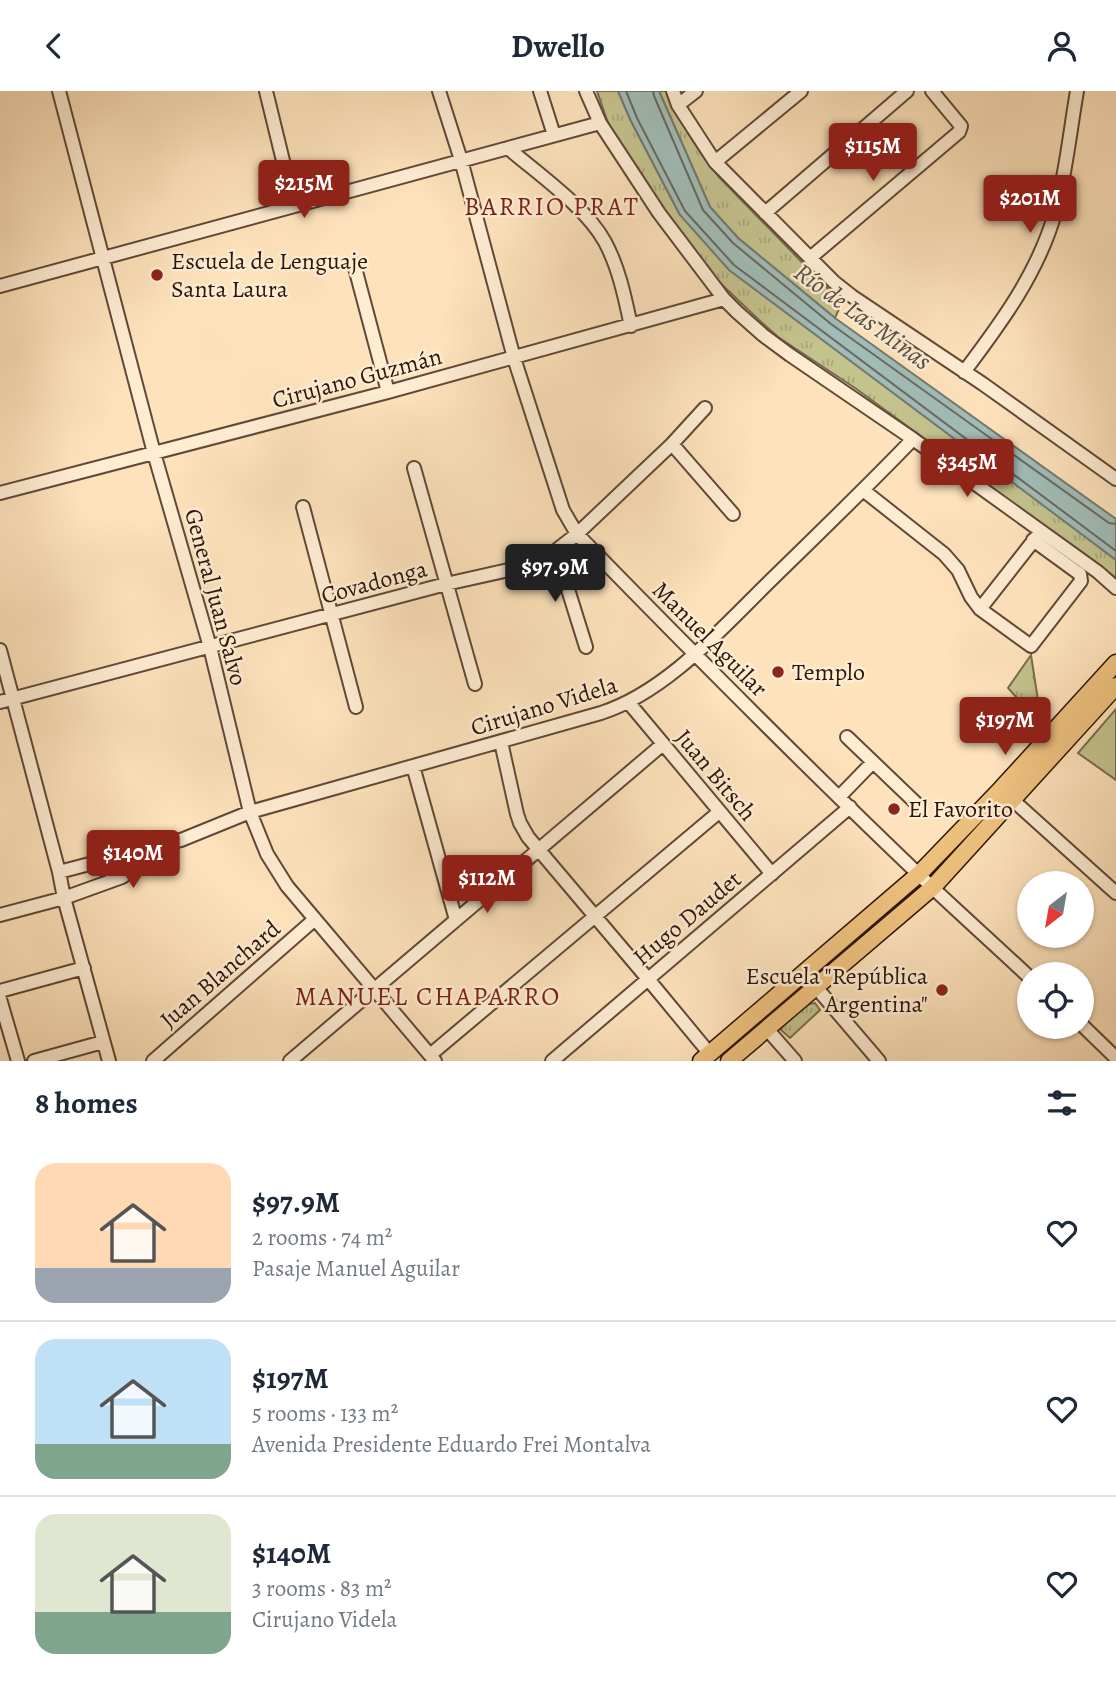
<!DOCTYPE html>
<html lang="en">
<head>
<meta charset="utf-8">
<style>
  :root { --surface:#fff; --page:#f6f6f7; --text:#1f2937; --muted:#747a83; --line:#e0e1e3; --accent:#8f2418 }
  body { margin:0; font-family:Alegreya,serif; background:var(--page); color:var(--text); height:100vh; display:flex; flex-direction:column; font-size:26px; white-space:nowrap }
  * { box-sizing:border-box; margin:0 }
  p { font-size:23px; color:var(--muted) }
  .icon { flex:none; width:38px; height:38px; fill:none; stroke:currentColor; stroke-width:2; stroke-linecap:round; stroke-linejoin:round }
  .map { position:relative; height:970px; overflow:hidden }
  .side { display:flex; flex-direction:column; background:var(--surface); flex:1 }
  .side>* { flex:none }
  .needle { width:46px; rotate:211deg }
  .controls { position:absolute; left:1017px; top:780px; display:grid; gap:14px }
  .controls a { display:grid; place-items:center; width:77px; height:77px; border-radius:50%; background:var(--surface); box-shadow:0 2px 5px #0004; font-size:35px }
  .price { position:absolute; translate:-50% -60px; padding:0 16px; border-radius:7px; background:var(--accent); color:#fff; font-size:23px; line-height:46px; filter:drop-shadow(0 2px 4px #0008) }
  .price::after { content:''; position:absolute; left:50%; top:42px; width:21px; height:16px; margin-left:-10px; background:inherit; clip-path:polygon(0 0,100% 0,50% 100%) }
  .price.on { background:#222; color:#fff }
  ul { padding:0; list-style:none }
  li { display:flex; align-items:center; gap:21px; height:175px; padding:0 35px }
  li+li { border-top:2px solid var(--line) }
  li span { display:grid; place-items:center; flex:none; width:196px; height:140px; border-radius:21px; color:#555 }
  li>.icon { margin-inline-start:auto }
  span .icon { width:84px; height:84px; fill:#fffc; stroke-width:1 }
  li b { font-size:30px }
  h2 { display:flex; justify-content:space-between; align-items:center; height:84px; padding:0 35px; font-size:30px }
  header { display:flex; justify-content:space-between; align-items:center; height:91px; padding:0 35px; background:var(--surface); font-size:32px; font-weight:700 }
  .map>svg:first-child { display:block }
</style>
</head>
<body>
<header><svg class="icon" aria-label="back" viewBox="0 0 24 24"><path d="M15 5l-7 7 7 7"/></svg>Dwello<svg class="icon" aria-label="person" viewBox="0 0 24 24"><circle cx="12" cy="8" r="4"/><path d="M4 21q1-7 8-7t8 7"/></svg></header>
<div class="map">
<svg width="1116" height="970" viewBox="0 0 1116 970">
  <defs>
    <pattern id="grass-tufts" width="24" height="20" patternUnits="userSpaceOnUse" patternTransform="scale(1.75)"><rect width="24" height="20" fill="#c4c28d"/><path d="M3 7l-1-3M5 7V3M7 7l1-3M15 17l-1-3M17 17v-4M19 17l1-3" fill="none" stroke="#a9a678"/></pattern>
  </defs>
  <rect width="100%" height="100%" fill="#fde2bb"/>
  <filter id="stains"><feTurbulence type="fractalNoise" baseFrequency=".00286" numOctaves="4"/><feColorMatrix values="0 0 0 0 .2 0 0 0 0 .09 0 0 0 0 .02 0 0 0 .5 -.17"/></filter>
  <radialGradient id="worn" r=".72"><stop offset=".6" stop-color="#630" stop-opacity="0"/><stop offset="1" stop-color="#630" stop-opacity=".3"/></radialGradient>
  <!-- grass -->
  <path fill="url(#grass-tufts)" stroke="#796c4b" stroke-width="2" d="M597,0H618L631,30L680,124L1116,469V487L855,297L778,246L759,229L715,187L677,139L609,35Z
    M659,0H667L678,26L702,64L719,86L829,199L843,209L835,227L738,147L710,116Z
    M1031,564L1042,635L1008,597Z
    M815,912L820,919L790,947L781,939C784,928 803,913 815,912Z"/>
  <!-- garden -->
  <path fill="#c4c28d" stroke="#796c4b" stroke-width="2" d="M1116,618V689L1078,662Z"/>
  <!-- water -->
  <path fill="#a1bcb7" stroke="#737971" stroke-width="2" d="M618,0H659L710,116L738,147L835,227L1116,428V469L729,179L680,124L631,30Z"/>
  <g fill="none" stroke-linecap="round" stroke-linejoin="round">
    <!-- shore -->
    <path stroke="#686860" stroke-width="2" d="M626,0L637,27L685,120L734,174L1116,460
      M653,0L654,5L703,119L733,152L831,233L1109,432L1116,433"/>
    <!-- minor casing -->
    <g stroke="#624836" stroke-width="16">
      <path id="minor" d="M59,0L154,362L210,556L250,721L267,763L287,795L435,970
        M266,0L294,115
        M439,0L461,69L514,267L563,419L577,443C687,556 798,668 912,777C950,814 990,849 1029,886
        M540,0L554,44
        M586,0L600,32L659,122L724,208L737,221L763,244L790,264L913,348L1098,481L1116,497
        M673,0L678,14L715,71L834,191L853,206L983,293L1116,388
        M678,14L696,0
        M508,57C538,83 586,116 605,151C619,177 625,207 631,235
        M715,71L801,0
        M765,122L907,0
        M810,167L959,41L961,35L932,0
        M354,173L388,301
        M0,195L600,32
        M964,281C1001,232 1038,182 1055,122C1066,83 1070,40 1077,0
        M672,353L733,423
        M414,377L475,593
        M863,399L944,463L958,479L971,506L980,518L1031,555L1081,490L1080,483L1077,481L1033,449
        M0,402L388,301L724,208
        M303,416L356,616
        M556,460L586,556
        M980,518L1038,444
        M0,559L59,781L64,807L109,970
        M0,611L446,493L540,472L577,443L672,353L705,317
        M629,612L772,783
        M847,646L919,715
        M501,651L517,723L520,732L528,746L648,888L710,963
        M413,675L456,829
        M1006,703L1116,802
        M839,706L872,672
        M59,781L181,749L250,721L601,622C666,601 720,539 768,492C817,444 866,397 913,348
        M0,824L64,807L122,786L169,757
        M815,895L879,970
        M0,900L84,877
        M0,908L18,970
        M1082,934L1116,967
        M767,938L795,970
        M430,964L719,721
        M34,970L103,951
        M153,970L315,828
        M290,970L663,653
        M552,970L850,716"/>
    </g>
    <!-- major casing -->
    <g stroke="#2e1509" stroke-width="19">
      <path id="major" d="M701,970L919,783L1001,698L1116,572
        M729,970L933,796L1116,595"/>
    </g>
    <!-- minor -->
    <use href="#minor" stroke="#feecd3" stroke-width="12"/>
    <!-- major -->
    <use href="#major" stroke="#eec17e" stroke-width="16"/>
  </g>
  <!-- markers -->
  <g fill="#8f2418" stroke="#feecd3" stroke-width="2.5">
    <circle cx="157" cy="184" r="7"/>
    <circle cx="778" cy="581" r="7"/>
    <circle cx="894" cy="718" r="7"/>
    <circle cx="942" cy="899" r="7"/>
  </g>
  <g text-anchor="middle" stroke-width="5" stroke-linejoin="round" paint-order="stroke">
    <!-- poi labels -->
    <g font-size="24" fill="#2e1509" stroke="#feecd3" text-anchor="start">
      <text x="171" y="178">Escuela de Lenguaje<tspan x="171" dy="28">Santa Laura</tspan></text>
      <text x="792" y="589">Templo</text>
      <text x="908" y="726">El Favorito</text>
      <text x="928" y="893" text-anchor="end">Escuela "República<tspan x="928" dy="28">Argentina"</tspan></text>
    </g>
    <!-- street labels -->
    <g font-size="24" fill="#2e1509" stroke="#feecd3">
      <text transform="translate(357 287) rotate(-15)" y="8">Cirujano Guzmán</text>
      <text transform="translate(374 491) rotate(-15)" y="8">Covadonga</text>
      <text transform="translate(216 506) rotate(75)" y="8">General Juan Salvo</text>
      <text transform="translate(710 548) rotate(45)" y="8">Manuel Aguilar</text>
      <text transform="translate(544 615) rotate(-17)" y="8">Cirujano Videla</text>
      <text transform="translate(716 684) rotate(50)" y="8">Juan Bitsch</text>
      <text transform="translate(687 827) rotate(-40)" y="8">Hugo Daudet</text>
      <text transform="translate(220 883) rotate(-41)" y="8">Juan Blanchard</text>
    </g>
    <!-- neighbourhood labels -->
    <g font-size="26" letter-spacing="2" fill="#7a1f14" stroke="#feecd3">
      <text x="552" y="124">BARRIO PRAT</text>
      <text x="428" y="914">MANUEL CHAPARRO</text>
    </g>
    <!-- water labels -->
    <g font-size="26" font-style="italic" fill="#564f46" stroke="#feecd3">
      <text transform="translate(863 225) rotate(36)" y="9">Río de Las Minas</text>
    </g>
  </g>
  <rect width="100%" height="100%" filter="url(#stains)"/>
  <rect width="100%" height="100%" fill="url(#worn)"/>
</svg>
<div class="controls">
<a><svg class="needle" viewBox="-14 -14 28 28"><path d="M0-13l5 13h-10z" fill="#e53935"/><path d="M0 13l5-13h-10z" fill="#747a83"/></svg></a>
<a><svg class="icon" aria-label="locate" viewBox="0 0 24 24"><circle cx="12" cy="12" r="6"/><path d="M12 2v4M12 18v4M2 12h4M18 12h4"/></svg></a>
</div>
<b class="price" style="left:873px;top:92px">$115M</b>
<b class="price" style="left:304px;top:129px">$215M</b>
<b class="price" style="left:1030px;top:144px">$201M</b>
<b class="price" style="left:967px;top:408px">$345M</b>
<b class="price on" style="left:555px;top:513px">$97.9M</b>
<b class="price" style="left:1005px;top:666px">$197M</b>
<b class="price" style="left:133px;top:799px">$140M</b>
<b class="price" style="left:487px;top:824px">$112M</b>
</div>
<section class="side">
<h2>8 homes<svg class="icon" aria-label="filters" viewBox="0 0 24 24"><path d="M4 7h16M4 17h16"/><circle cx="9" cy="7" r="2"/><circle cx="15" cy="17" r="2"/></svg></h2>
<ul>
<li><span style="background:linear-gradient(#ffd9b3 75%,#9aa5b1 0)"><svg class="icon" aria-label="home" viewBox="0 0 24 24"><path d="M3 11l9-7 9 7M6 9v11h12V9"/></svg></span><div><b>$97.9M</b><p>2 rooms · 74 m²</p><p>Pasaje Manuel Aguilar</p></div><svg class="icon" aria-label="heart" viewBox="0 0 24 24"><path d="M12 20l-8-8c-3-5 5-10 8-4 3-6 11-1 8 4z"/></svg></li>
<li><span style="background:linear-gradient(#bfe0f5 75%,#7fa58c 0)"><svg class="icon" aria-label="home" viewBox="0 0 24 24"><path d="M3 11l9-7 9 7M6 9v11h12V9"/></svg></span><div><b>$197M</b><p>5 rooms · 133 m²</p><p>Avenida Presidente Eduardo Frei Montalva</p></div><svg class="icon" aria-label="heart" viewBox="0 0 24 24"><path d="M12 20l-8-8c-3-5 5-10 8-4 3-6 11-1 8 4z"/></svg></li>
<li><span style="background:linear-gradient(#dfe7d0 70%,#7fa58c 0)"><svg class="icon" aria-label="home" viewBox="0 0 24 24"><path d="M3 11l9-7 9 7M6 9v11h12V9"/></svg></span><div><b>$140M</b><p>3 rooms · 83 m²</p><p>Cirujano Videla</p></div><svg class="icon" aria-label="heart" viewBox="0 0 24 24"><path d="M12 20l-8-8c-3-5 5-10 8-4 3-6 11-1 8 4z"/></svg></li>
</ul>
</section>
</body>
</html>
